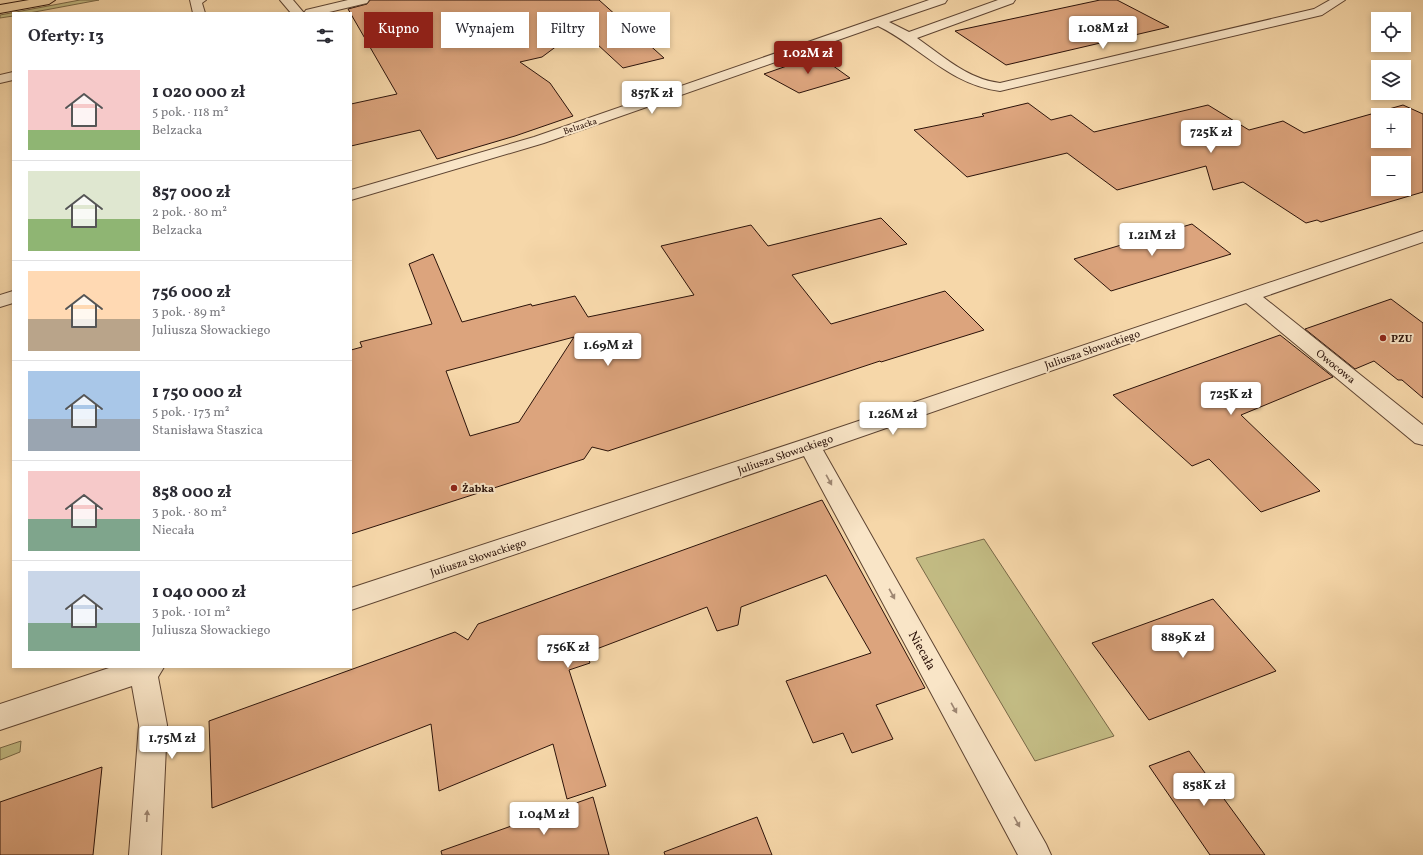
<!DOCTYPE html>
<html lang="pl">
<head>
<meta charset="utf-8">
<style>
  :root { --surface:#fff; --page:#f7f7f7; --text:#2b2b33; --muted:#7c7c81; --line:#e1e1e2; --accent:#8f2418 }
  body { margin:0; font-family:Vollkorn,serif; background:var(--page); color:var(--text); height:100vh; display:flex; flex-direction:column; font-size:15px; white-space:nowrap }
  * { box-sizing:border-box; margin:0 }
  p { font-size:13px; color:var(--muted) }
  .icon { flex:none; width:22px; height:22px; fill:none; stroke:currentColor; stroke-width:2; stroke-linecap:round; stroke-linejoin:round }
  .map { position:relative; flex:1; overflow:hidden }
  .side { position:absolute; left:12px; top:12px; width:340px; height:656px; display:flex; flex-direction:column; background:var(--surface); border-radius:0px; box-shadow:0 2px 6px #0003 }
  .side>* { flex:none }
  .hud { position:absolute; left:364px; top:12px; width:380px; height:36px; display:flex; gap:8px }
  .buttons { position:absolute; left:1371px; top:12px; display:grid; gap:8px }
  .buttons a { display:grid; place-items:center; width:40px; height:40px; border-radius:0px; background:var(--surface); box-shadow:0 2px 6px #0003; font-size:20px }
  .price { position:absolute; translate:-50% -34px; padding:0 9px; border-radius:4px; background:#fff; color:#222; font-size:13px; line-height:26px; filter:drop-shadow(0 1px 2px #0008) }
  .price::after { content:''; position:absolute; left:50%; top:24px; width:12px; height:9px; margin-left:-6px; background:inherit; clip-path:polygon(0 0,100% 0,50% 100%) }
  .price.on { background:var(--accent); color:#fff }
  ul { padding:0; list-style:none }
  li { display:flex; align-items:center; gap:12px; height:100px; padding:0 16px }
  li+li { border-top:1px solid var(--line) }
  li span { display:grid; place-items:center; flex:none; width:112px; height:80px; border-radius:0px; color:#555 }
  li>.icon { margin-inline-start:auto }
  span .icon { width:48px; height:48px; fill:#fffc; stroke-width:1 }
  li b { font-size:17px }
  h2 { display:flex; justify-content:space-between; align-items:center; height:48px; padding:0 16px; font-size:17px }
  .pill { padding:0 14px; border-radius:0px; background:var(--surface); box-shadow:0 2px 6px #0003; font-size:14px; line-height:36px }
  .pill.on { background:var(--accent); color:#fff }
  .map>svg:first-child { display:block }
</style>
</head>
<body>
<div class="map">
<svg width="1423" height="855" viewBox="0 0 1423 855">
  <rect width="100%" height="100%" fill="#f6d7a9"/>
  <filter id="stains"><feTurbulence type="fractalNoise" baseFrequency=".005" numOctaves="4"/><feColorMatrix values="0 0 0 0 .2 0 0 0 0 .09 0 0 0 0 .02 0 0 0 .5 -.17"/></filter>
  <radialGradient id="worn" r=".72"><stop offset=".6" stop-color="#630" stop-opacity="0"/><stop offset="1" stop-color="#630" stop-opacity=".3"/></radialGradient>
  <!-- green -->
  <path fill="#c3bc84" stroke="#786847" d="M80,0H99L29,13H13V16L0,18V15Z
    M984,539L1114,736L1035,761L916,558Z
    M21,741L20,752L0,760V748Z"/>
  <!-- building -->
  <path fill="#dca47d" stroke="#2c130a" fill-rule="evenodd" d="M370,0H599L664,58L623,68L597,44L583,47L573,34L542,57L520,62L550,83L573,116L515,136L437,159L420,130L351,146V104L397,94L348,9L367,4Z
    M1100,0H1117L1169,27L1006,65L955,31Z
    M818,55L850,78L799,93L764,74Z
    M1028,103L1051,120L1071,115L1094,132L1208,105L1249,130L1283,121L1304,133L1403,105L1423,114V192L1321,222L1317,220L1306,223L1243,182L1213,190L1206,166L1117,190L1067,153L967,177L914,130L984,116L982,114ZM1378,115H1404V141H1378ZM1378,163H1404V189H1378Z
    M881,218L907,244L792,275L831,324L945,291L984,330L881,362L880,361L608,451L592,447L584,459L351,534V350L362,347L360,342L432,324L409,264L433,254L462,322L531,304L532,306L575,296L588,317L694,295L661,246L751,225L768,246ZM574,337L519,422L470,436L446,371Z
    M1192,224L1231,254L1111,291L1074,259Z
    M1391,299L1423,323V398L1402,380H1398L1374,361L1355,369L1305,329Z
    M1280,335L1333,377L1241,415L1320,491L1261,512L1209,459L1192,466L1113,395Z
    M822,500L925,688L876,705L893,739L852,753L843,733L813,743L786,681L871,653L826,575L741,607L738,625L717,631L707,607L586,653L590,663L569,670L606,786L567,799L553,744L439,791L431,724L212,808L209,721L455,632L468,640L478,624Z
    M1213,599L1276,671L1149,720L1092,643Z
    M1189,751L1265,855H1210L1149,766Z
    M102,767L93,855H0V802Z
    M593,797L609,855H442L441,851Z
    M757,817L772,855H665L664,852Z"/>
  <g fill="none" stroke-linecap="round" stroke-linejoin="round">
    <!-- minor casing -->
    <g stroke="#5e4432" stroke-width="2">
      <path id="minor" d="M190,0H206L202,3L205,13H193Z
        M280,0H293L304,13L306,10L348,0H369L367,3L325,13H291Z
        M929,0H947L945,3L889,22L909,32L998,0H1015L1013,3L917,38C943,56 967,79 1000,83L1314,9L1330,0H1345L1322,15L1000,91C950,85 921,47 878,26L544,143L351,200V190L534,137Z
        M13,72V80L0,83V75Z
        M1423,231V242L1263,297L1423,425V445L1415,443L1246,303L823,450L1046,844L1051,855H1018L804,456L351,610V588L802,440Z
        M13,291V303L0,307V295Z
        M112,667H164L158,677L167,725L161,855H129L139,725L132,686L0,730V704Z"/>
    </g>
    <!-- major casing -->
    <g stroke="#2c130a" stroke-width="2">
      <path id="major" d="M29,0H55L49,4L0,13V5Z"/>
    </g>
    <!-- minor -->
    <use href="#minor" fill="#f9e5c7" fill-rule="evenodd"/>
    <!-- major -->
    <use href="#major" fill="#f6d7a9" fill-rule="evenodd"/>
  </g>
  <!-- one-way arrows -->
  <defs><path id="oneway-solid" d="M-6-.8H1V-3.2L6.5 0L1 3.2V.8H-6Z"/></defs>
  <g fill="#9d8672">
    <use href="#oneway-solid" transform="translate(829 480) rotate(61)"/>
    <use href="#oneway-solid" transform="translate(892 594) rotate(61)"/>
    <use href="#oneway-solid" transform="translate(954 708) rotate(61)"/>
    <use href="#oneway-solid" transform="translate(147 816) rotate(-87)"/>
    <use href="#oneway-solid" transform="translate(1017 822) rotate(61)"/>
  </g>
  <!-- markers -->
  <g fill="#8f2418" stroke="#f9e5c7" stroke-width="1.5">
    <circle cx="1383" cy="338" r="4"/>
    <circle cx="454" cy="488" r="4"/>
  </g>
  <g text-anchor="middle" stroke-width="4" stroke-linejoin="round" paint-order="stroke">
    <!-- far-street labels -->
    <g font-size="9" fill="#2c130a" stroke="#f9e5c7">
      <text transform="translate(580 126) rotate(-19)" y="3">Belzacka</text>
    </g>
    <!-- poi labels -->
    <g font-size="11" font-weight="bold" fill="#2c130a" stroke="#f9e5c7" text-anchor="start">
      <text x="1391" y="342">PZU</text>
      <text x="462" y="492">Żabka</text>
    </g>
    <!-- street labels -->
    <g font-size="11" fill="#2c130a" stroke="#f9e5c7">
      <text transform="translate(1092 349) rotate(-19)" y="4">Juliusza Słowackiego</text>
      <text transform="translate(1336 366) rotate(39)" y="4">Owocowa</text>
      <text transform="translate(785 454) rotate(-19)" y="4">Juliusza Słowackiego</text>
      <text transform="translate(478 557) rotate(-18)" y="4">Juliusza Słowackiego</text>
    </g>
    <!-- near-street labels -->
    <g font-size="13" fill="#2c130a" stroke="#f9e5c7">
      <text transform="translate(923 650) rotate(61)" y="5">Niecała</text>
    </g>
  </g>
  <rect width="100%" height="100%" filter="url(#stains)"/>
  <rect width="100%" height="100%" fill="url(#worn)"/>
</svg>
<div class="buttons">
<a><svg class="icon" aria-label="locate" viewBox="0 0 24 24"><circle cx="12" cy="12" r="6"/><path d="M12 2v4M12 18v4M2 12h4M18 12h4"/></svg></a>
<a><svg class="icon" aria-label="layers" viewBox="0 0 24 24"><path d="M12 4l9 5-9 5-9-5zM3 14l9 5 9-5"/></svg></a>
<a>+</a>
<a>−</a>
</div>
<b class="price" style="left:1103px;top:50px">1.08M zł</b>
<b class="price on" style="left:808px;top:75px">1.02M zł</b>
<b class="price" style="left:652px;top:115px">857K zł</b>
<b class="price" style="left:1211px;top:154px">725K zł</b>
<b class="price" style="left:1152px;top:257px">1.21M zł</b>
<b class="price" style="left:608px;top:367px">1.69M zł</b>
<b class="price" style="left:1231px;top:416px">725K zł</b>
<b class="price" style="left:893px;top:436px">1.26M zł</b>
<b class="price" style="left:1183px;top:659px">889K zł</b>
<b class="price" style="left:568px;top:669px">756K zł</b>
<b class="price" style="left:172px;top:760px">1.75M zł</b>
<b class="price" style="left:1204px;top:807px">858K zł</b>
<b class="price" style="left:544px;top:836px">1.04M zł</b>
<div class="hud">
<a class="pill on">Kupno</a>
<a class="pill">Wynajem</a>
<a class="pill">Filtry</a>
<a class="pill">Nowe</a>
</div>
<section class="side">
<h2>Oferty: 13<svg class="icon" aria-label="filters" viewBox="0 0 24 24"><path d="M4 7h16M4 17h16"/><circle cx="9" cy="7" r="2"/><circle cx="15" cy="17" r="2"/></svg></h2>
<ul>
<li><span style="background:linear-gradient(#f6c9c9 75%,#8fb573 0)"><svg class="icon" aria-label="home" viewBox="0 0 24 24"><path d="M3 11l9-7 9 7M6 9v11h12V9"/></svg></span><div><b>1 020 000 zł</b><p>5 pok. · 118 m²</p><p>Belzacka</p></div></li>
<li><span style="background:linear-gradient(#dfe7d0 60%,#8fb573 0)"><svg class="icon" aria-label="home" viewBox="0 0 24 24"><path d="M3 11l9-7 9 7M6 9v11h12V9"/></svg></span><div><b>857 000 zł</b><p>2 pok. · 80 m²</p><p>Belzacka</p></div></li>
<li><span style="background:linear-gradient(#ffd9b3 60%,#b9a48a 0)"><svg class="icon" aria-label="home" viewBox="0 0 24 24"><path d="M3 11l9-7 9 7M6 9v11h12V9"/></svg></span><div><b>756 000 zł</b><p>3 pok. · 89 m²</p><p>Juliusza Słowackiego</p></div></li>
<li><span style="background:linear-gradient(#a9c7e8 60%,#9aa5b1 0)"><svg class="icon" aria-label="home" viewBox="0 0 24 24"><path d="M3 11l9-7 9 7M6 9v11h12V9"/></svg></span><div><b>1 750 000 zł</b><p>5 pok. · 173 m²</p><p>Stanisława Staszica</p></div></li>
<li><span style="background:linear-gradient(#f6c9c9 60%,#7fa58c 0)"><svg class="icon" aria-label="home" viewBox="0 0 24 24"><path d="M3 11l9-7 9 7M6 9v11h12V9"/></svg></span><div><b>858 000 zł</b><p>3 pok. · 80 m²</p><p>Niecała</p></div></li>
<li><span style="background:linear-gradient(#c9d6e8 65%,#7fa58c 0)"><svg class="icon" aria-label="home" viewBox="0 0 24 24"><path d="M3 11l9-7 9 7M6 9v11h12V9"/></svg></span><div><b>1 040 000 zł</b><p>3 pok. · 101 m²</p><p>Juliusza Słowackiego</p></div></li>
</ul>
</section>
</div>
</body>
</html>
